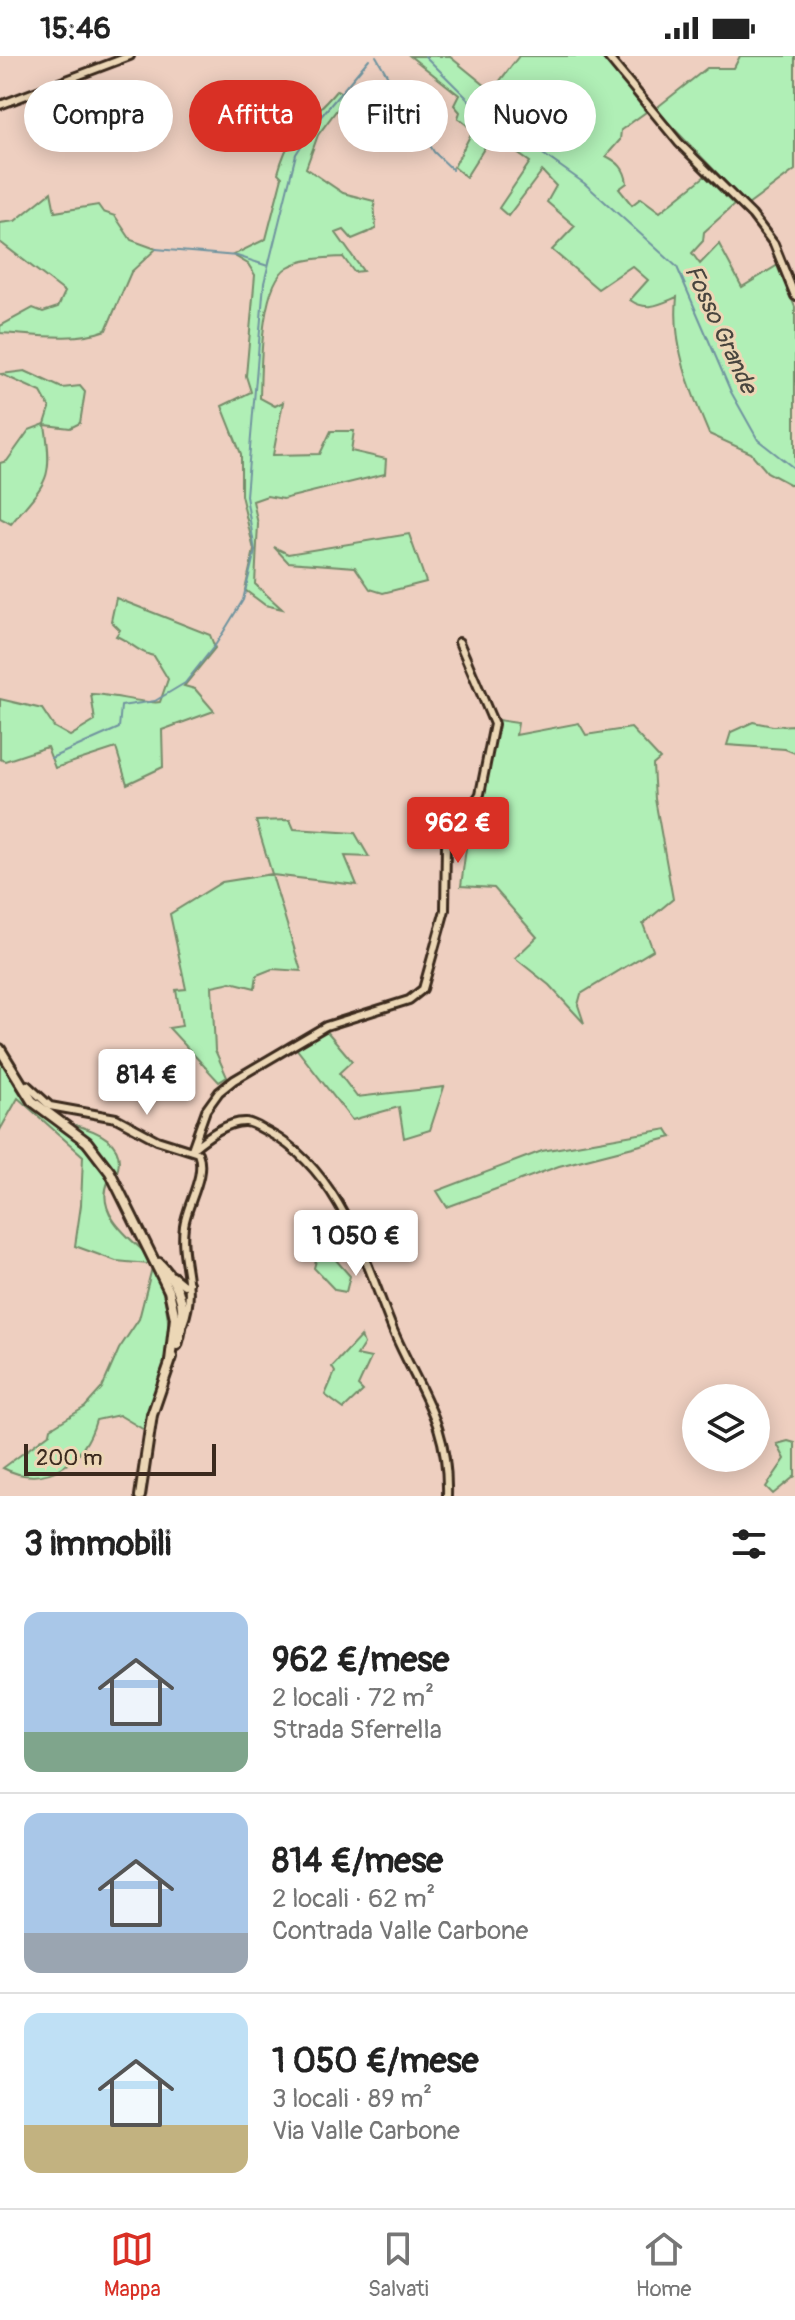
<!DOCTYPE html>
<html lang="it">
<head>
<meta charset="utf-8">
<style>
  :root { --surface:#fff; --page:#f2f2f2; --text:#222; --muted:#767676; --line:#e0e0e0; --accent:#d93025 }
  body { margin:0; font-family:Pangolin,sans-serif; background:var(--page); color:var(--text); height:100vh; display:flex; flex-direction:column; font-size:30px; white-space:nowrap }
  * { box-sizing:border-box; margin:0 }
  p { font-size:26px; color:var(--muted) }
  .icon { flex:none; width:44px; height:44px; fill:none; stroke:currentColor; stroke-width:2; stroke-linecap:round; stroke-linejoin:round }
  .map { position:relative; height:1440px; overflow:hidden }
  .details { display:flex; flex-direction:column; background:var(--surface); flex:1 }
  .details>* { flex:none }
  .guide { position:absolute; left:24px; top:24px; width:748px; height:72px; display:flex; gap:16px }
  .controls { position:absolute; left:682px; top:1328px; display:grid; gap:16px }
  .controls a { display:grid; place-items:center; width:88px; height:88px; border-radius:50%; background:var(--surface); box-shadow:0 4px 20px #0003; font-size:40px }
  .scale { position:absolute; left:24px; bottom:20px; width:192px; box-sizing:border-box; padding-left:8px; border:4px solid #3b2a1e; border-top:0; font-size:22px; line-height:28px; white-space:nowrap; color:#3b2a1e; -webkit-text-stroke:6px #ecd7b6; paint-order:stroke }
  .price { position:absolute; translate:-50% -68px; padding:0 18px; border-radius:8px; background:#fff; color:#222; font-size:26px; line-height:52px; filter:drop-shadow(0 2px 4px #0008) }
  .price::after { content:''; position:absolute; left:50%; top:48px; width:24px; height:18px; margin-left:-12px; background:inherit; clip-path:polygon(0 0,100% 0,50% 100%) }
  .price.on { background:var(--accent); color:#fff }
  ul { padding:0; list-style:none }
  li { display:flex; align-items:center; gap:24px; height:200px; padding:0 24px }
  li+li { border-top:2px solid var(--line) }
  li span { display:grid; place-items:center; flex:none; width:224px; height:160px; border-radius:16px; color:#555 }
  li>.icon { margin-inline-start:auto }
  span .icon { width:96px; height:96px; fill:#fffc; stroke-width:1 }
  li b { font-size:34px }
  h2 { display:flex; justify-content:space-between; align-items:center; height:96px; padding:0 24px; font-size:34px }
  .tag { padding:0 28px; border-radius:36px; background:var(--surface); box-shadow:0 4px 20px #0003; font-size:28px; line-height:72px }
  .tag.on { background:var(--accent); color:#fff }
  .status { display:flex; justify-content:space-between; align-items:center; height:56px; padding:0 40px; background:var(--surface); direction:ltr }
  .status svg { height:22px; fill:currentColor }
  .tab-bar { display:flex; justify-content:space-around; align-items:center; height:112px; border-top:2px solid var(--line); background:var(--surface); font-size:22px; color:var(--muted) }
  .tab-bar a { display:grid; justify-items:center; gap:4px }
  .tab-bar .on { color:var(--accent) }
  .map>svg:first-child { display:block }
</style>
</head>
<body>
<div class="status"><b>15:46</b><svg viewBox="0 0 49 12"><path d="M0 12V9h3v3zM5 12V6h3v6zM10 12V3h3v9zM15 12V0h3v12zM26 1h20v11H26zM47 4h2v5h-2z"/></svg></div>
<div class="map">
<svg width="795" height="1440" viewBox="0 0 795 1440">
  <rect width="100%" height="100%" fill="#eecfc0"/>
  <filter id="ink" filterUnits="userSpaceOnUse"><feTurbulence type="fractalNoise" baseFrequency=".0125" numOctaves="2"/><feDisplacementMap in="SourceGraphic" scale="16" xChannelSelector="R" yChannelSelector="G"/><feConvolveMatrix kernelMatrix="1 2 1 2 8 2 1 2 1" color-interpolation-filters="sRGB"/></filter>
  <g filter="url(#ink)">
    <!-- green -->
    <path fill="#b0efb6" stroke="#768c6a" stroke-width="2" d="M410,0H449L492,35L519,0H603L646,56L621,74L620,84L606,100C618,106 625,112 627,127L619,133L632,149L641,142L660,156L705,120L734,149L704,176L703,185L692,197L700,208L719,188L742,231L778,209L795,251V431L767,416L751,397L709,378C690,333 672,291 677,241C660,248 647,256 630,244L648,224L632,210L598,233L552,194L575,170L547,146L556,130L542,115L508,160L499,152L530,106L492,80L466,121L454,111L473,74L458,62L460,56L454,49L459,39Z
      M740,0H795V114L748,149L655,53L707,12H734Z
      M337,34L347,40L318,79L306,112L343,137L374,145L376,173L352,183L344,174L336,177L363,215L354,216L343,201C326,202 304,202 288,211C260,227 261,312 260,342L275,350L283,346L273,399L320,398L331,375H354L351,395L386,403L385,418L283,443L267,440L253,445L258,468L255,528L282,553L265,549L245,534L254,494L241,439V398L222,350L251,336L246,320L255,219L248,208L233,199L266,183L282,121L278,117C291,69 309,68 337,34Z
      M51,136L55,156L98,149L103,156L115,160L131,184L156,193L131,216L106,274C74,286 34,279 0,277V270L33,252L43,256L58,251L65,236L0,186V167L15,165Z
      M25,315L62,332L80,330L85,336L80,367L70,372L45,369C54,426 46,425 11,468L0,462V407L7,405L29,374L45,368L50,352L41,336L1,318Z
      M409,478L426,526L383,537L370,533L355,511L288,506L274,491L288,498Z
      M116,542L210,579L215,592L184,630L195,633L214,655L162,674L163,711L127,728L116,692L55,712L47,691L5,705L0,703V643L42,653L54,671L70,680L95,665L91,638C110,638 148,649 160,646L168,623L154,600C138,597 131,586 116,580L120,574L111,565Z
      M498,664L518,667L516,679L579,667L586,679L631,672L660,703L653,709L655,743L673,843L643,868L653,894L581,938L578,949L584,967L549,929L515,902L537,881L494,832L461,830L469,769L478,754Z
      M753,666L773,670L795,669V697L785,693L727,689L731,676Z
      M290,764L294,773L355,777L369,801L345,800L357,829L272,819L301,915L272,913L257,919L255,932L231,926L212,930L215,994L227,1021L219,1026L169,972L182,970L176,934L186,933L170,858L222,826L272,818L256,765Z
      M325,973L352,1005L339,1017L357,1041L444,1031L430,1074L404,1082L399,1051L352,1064L296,992Z
      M0,1000C7,1012 12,1027 21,1038C49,1072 86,1080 109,1124C94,1156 128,1181 149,1200L148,1208L116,1205L75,1190L81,1149L83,1100L18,1042L0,1074Z
      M71,1068C96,1074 129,1086 116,1119L100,1096Z
      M667,1073L672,1081L559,1110L447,1151L437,1135L542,1095Z
      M329,1196L350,1220L346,1236L335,1234L314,1212L317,1201Z
      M153,1208C182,1278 165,1306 146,1375L119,1359L96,1364C85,1406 45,1434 3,1412L50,1377L51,1372L85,1351L102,1332L119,1293L139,1263Z
      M361,1280L364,1288L357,1299L371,1302L358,1330L363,1335L344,1353L325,1339L335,1316L332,1311Z
      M788,1385L795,1387V1420L773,1438L766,1431L785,1403L777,1388Z"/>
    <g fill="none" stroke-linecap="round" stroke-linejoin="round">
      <!-- stream -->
      <path stroke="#70949f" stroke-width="2" d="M376,0L390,24L393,53L425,81L434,96L453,114
        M425,0L475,50L584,127L677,211L731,336L758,384L795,413
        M156,193L237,200L268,210
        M51,702L119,672L121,650L155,645L185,627L216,588L243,544L255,495L246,440L264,227L296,98L318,64L369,3"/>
      <!-- minor casing -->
      <g stroke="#3b2a1e" stroke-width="12">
        <path id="minor" d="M607,0L679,87L752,159L774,188L795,240
          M0,49L130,0
          M27,1029L50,1050L116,1062L157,1084L198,1097C207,1119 187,1147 184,1170C179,1206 198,1229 183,1268
          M192,1093L206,1054L219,1036L234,1024L326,970L409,944L423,933L445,854L446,789L480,738L494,668L459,586
          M192,1093C206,1082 227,1065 246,1066C254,1067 262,1073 268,1076C340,1114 365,1205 393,1274C420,1337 449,1366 447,1440
          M173,1220L184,1229L189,1227"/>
      </g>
      <!-- major casing -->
      <g stroke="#3b2a1e" stroke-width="14">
        <path id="major" d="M0,993L32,1045L87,1086L110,1116L169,1235L175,1262L170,1305
          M159,1207C184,1232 187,1256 177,1289
          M140,1440L152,1359L172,1301"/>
      </g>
      <!-- minor -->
      <use href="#minor" stroke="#ecd7b6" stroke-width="6"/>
      <!-- major -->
      <use href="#major" stroke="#ecd7b6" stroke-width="8"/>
    </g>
  </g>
  <g text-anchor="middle" stroke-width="6" stroke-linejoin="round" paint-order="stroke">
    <!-- water labels -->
    <g font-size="24" font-style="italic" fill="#48453e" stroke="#ecd7b6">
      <text transform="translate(721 273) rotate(65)" y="8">Fosso Grande</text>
    </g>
  </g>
</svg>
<div class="controls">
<a><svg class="icon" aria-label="layers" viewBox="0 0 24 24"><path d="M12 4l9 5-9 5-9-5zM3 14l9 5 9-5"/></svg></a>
</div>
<div class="scale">200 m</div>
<b class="price on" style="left:458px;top:809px">962 €</b>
<b class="price" style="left:147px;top:1061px">814 €</b>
<b class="price" style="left:356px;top:1222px">1 050 €</b>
<div class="guide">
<a class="tag">Compra</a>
<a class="tag on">Affitta</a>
<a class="tag">Filtri</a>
<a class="tag">Nuovo</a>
</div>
</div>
<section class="details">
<h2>3 immobili<svg class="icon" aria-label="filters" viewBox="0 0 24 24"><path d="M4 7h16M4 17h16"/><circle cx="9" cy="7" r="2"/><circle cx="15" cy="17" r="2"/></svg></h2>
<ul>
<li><span style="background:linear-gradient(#a9c7e8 75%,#7fa58c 0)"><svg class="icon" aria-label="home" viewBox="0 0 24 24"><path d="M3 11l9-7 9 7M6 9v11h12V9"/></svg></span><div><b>962 €/mese</b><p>2 locali · 72 m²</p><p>Strada Sferrella</p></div></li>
<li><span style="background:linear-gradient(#a9c7e8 75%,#9aa5b1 0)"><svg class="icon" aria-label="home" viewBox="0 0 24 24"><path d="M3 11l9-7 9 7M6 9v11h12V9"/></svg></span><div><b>814 €/mese</b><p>2 locali · 62 m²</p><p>Contrada Valle Carbone</p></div></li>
<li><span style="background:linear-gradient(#bfe0f5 70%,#c2b280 0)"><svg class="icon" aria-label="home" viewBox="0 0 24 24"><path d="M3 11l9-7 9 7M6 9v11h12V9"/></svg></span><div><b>1 050 €/mese</b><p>3 locali · 89 m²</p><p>Via Valle Carbone</p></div></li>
</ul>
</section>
<nav class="tab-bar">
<a class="on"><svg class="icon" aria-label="map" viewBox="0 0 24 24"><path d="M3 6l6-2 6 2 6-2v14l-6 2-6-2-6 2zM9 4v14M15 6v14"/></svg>Mappa</a>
<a><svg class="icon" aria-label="saved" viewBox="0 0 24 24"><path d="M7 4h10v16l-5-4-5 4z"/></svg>Salvati</a>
<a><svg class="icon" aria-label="home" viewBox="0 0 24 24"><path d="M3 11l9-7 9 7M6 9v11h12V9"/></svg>Home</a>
</nav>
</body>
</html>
